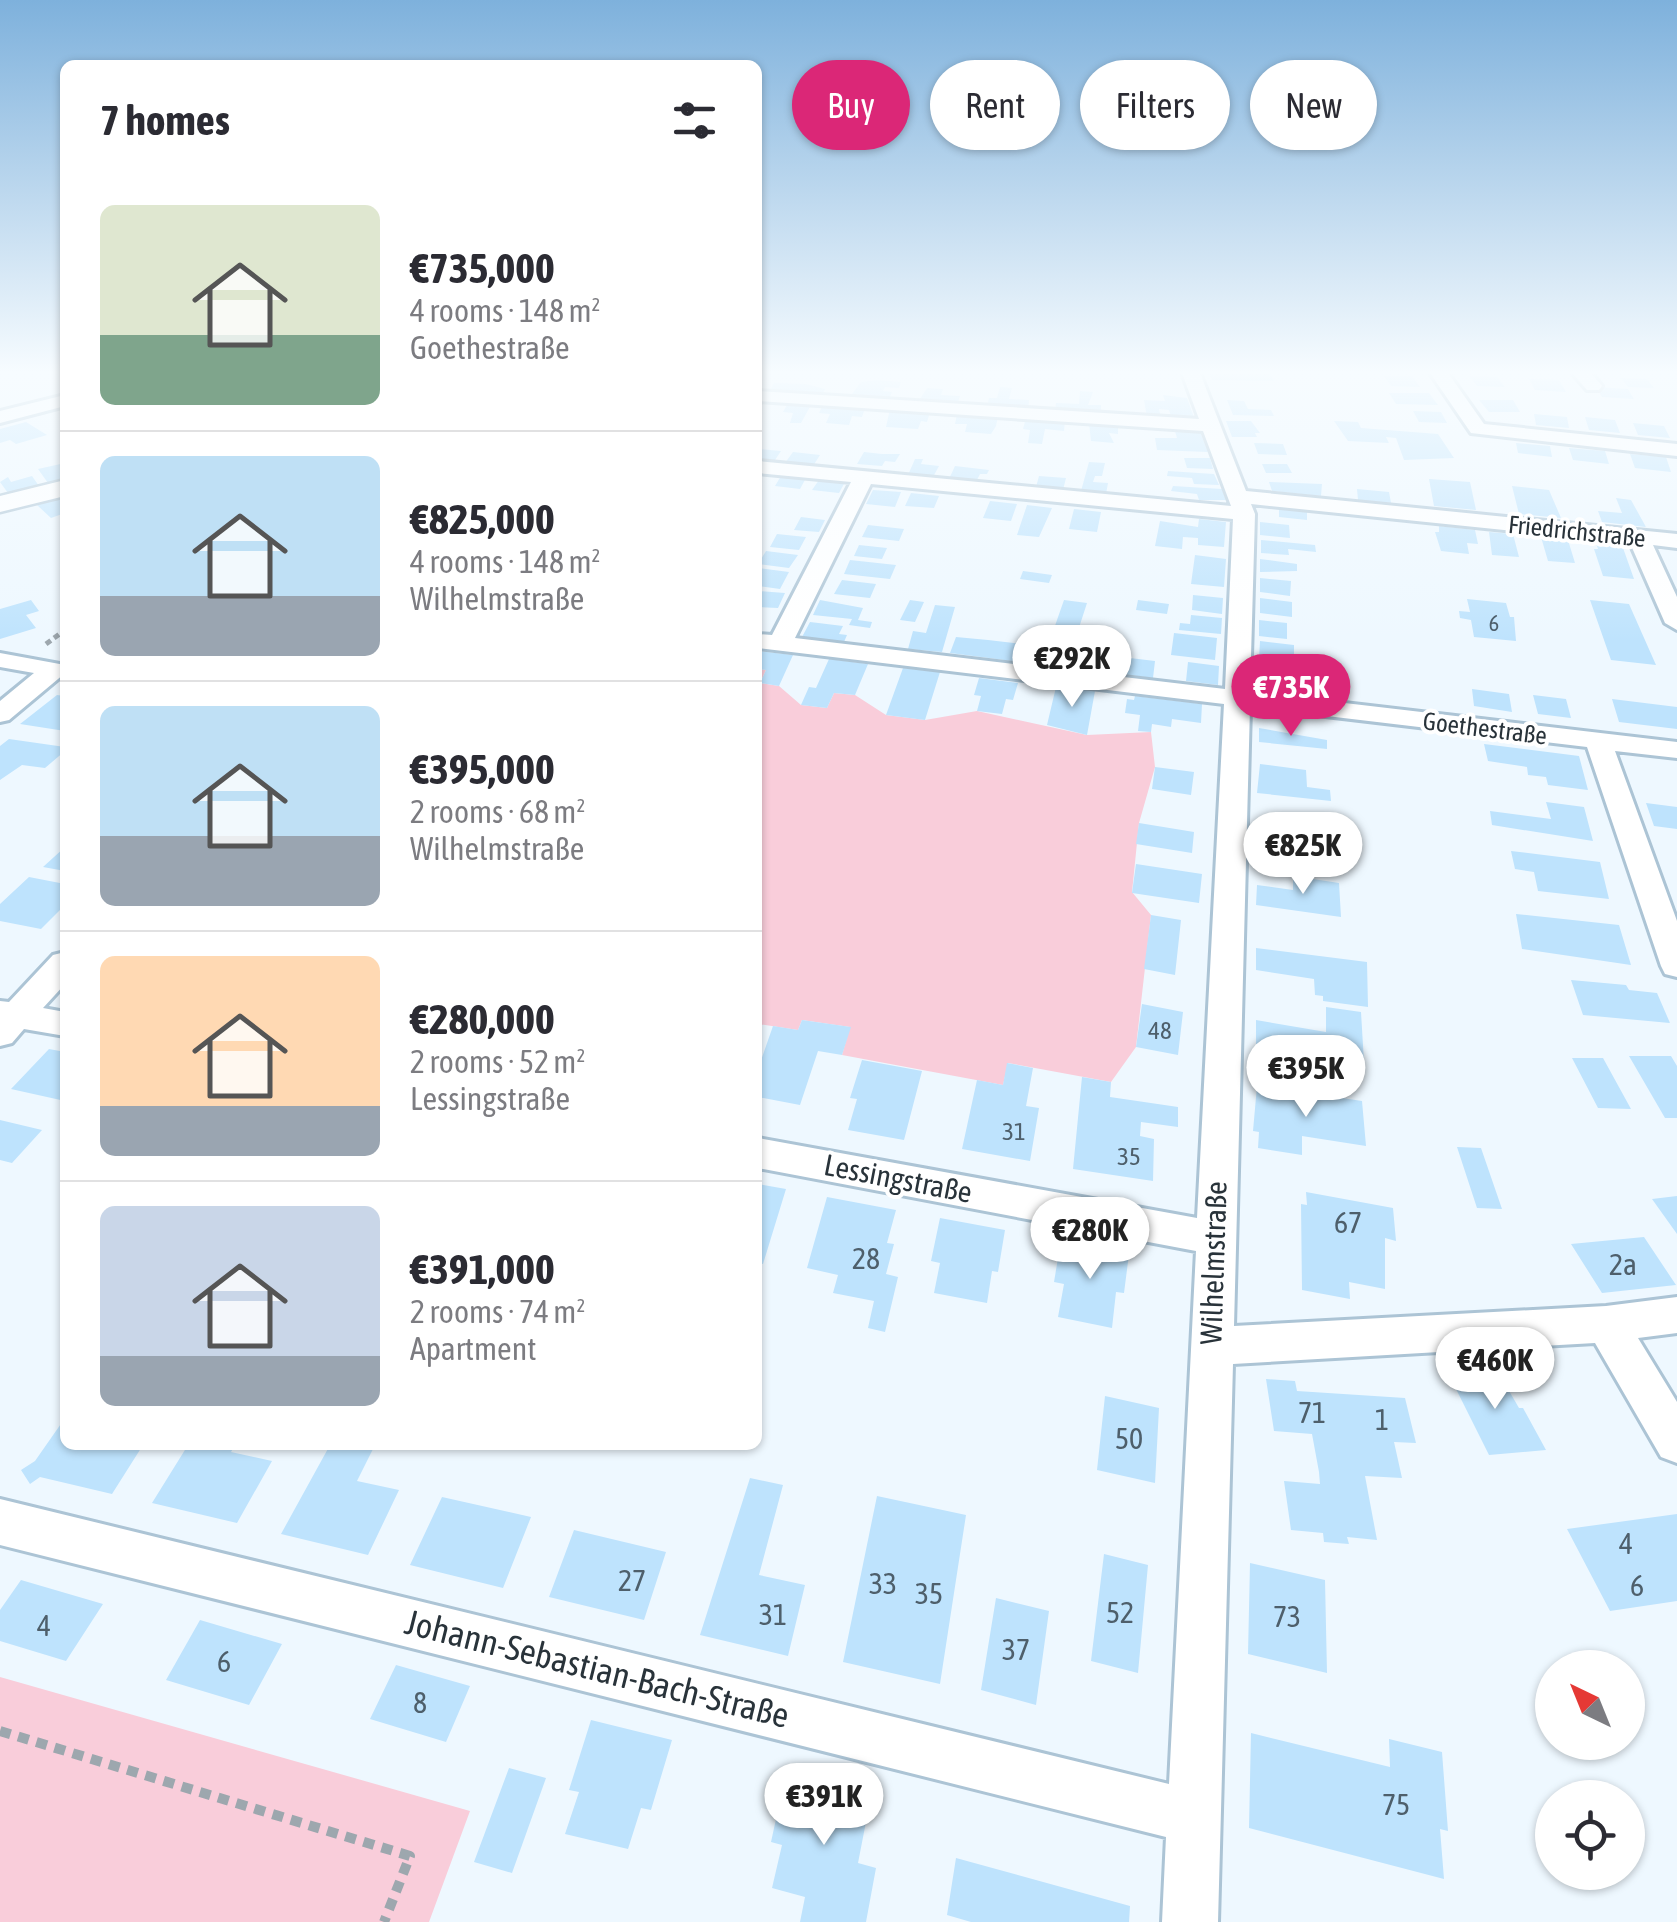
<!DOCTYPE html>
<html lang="en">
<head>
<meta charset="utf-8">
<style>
  :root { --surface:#fff; --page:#f2f2f3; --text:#2b2b33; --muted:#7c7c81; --line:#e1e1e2; --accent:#db2777 }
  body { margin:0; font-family:"Asap Condensed",sans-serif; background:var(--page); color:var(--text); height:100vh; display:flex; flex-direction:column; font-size:38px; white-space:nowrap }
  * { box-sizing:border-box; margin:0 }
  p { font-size:32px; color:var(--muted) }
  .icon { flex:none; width:55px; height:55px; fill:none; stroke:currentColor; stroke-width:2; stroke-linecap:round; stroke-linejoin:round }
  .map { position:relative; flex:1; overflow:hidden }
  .panel { position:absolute; left:60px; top:60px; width:702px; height:1390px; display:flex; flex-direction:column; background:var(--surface); border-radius:15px; box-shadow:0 2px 8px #0004 }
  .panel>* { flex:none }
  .top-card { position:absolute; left:792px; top:60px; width:732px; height:90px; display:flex; gap:20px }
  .needle { width:65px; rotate:317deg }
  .buttons { position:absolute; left:1535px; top:1650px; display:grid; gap:20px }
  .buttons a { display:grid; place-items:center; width:110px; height:110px; border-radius:50%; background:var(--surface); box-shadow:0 2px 8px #0004; font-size:50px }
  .price { position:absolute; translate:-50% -85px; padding:0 22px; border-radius:35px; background:#fff; color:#222; font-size:32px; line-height:65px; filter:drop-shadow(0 2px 5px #0008) }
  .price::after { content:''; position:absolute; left:50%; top:60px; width:30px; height:22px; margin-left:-15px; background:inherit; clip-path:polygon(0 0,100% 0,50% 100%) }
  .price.current { background:var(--accent); color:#fff }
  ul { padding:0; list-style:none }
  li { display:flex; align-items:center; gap:30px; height:250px; padding:0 40px }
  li+li { border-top:2px solid var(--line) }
  li span { display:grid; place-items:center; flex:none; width:280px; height:200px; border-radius:15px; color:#555 }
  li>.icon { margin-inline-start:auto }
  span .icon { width:120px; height:120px; fill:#fffc; stroke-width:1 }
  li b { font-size:42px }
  h2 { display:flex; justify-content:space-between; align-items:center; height:120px; padding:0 40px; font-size:42px }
  .chip { padding:0 35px; border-radius:45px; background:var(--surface); box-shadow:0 2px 8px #0004; font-size:35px; line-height:90px }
  .chip.current { background:var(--accent); color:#fff }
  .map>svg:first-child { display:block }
</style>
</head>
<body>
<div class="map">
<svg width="1677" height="1922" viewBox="0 0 1677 1922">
  <rect width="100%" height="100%" fill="#eef8ff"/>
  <!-- green -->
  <path fill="#f9cdda" d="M758,669L766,670L760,683L779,686L801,705L827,708L834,693L855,695L886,715L925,720L977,711L1087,735L1151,732L1155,767L1139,823L1132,892L1151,915L1136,1047L1111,1082L1008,1063L1003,1085L842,1055L850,1027L802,1020L798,1030L758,1024Z
    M0,1677L470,1811L429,1922H0Z"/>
  <!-- building -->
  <path fill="#bee3fd" d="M1209,373H1270L1274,381L1212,380Z
    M1384,376H1412L1420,387L1391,386Z
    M1469,376L1497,377L1505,387L1477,386Z
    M1621,378L1647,379L1654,388L1628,387Z
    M1529,379L1559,380L1566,392L1535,390Z
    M877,380L901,382L899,388L885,387L883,391L892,392L888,401L849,398L861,382Z
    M774,383L806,384L825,389L821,397L768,394Z
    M1000,387L1012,388L1009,399L1029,400L1028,410L987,407L989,398H997Z
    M1596,387L1628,389L1634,399L1602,397Z
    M927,388L943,389L941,395L960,396L957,405L918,402Z
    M1080,391L1093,392L1088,405H1101V414L1055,411L1056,403L1079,404Z
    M1389,393H1429L1438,405L1396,404Z
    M1163,395L1187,398L1195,420L1172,419L1169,410L1159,409L1161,418L1147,417L1144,400L1165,401Z
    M1227,400L1244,401L1248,409L1271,410L1274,416L1233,415Z
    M1479,400H1513L1520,412H1489Z
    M788,403L811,405L801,423H790L793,413L783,412Z
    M823,405L865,408L862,417L852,416L849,425L826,423L830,414L819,413Z
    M890,409L930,412L927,422L921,421L918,429L886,427Z
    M1413,411L1441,412L1447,423L1419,422Z
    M957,414L998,416L996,426L991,434L965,432L967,424H955Z
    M1534,414L1567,417L1569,428L1536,425Z
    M1585,417L1615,420L1620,433L1589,430Z
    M1026,418L1065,421L1064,431L1045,429L1042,444L1028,443L1030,430L1023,429Z
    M1226,421H1251L1260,433H1255L1257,437H1232Z
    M1334,421L1358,422L1361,428L1438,434L1454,458L1404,460L1396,438L1386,437L1389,443L1348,441Z
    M26,422L47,435L16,444L10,440L0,443V429Z
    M1089,423L1118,424V434L1109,433L1114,443L1091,441Z
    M1633,423L1664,426L1670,438L1638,435Z
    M1174,428L1199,429L1208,452L1157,450L1155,438H1177Z
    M1254,443L1283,444L1287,455L1258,454Z
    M1516,443L1550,446L1552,457L1518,453Z
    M1569,448L1605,451L1609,464L1573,460Z
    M758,449L781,451L773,463L758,461Z
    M793,452L820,455L813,466L785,463Z
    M864,452L882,454H900L895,462L885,461L882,466L857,464Z
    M1630,454L1666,457L1671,472L1635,468Z
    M1184,458H1210L1213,469L1187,468Z
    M915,459H923L921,464L939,466L933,477L908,475Z
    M1089,462L1105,463L1102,476H1095L1093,482L1108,483L1106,494L1081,491Z
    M65,463V479L48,483L38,469Z
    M1262,464H1287L1292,473H1266Z
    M955,466L989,470L987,474H980L976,482L949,479Z
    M1168,471L1214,474L1219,485L1194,484L1192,478L1167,476Z
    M32,476L39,486L8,493L0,482L8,477L11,482Z
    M781,476L806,478L800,489L775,486Z
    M1039,476L1066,478L1063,490L1036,487Z
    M1429,479L1470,482L1476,510L1434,506Z
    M819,480L845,482L839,493L812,490Z
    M1269,482L1322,484L1321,496L1272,491Z
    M1173,486L1222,489L1226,500H1199L1197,494L1171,491Z
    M1512,486L1549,490L1561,518L1519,514Z
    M1357,489L1389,492L1391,503L1358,500Z
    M873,490L901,492L895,507L866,504Z
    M911,493L939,496L934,508L905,506Z
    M65,497V513L51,518L37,505Z
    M1616,498L1631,500L1646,527L1602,522L1598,511L1622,513Z
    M990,501L1017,504L1011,521L983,518Z
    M1027,505L1052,508L1039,537L1017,535Z
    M1279,507L1307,509V520L1279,517Z
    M1074,509L1101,512L1097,532L1069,529Z
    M801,517L825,520L819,532L794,530Z
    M1199,519L1226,522L1224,547L1198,545V538L1183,537L1182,549L1155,546L1160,521L1198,527Z
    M1260,522L1289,525L1290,538L1260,535Z
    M868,525L904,529L899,541L862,537Z
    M1439,526L1475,530L1478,544L1467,543L1469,554L1441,551L1435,532H1439Z
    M1489,532L1513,534L1519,557L1492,555Z
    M777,534L806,537L799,550L770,547Z
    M1541,537L1568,540L1575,563L1548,561Z
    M1261,540L1315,545L1316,552L1288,549L1289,555L1261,553Z
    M1596,543L1622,545L1634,579L1603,576L1594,549H1598Z
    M859,545L887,548L882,559L854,556Z
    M766,551L798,555L789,568L758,564Z
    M1195,555L1226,559L1224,587L1191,584Z
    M1260,559L1297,564V571L1260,572Z
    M850,560L896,565L890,579L844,574Z
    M758,568L789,572L780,589L758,586Z
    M1023,571L1052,575L1049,583L1020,579Z
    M1260,578L1291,581L1290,596L1260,592Z
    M842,580L876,584L870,598L834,594Z
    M758,591L785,593L778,608L758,607Z
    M1193,595L1223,598L1222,614L1192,610Z
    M1260,598L1292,602V617L1260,613Z
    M1467,599L1506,603L1510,617H1514L1516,641L1474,637L1471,620L1460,618L1459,611L1470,612Z
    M31,600L39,611L26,615L36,628L0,639V609Z
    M820,600L863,608L858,620L872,622L870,628L849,625L852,619L813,615Z
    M910,600L924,602L915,622L900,620Z
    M1064,600L1087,603L1074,643L1050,640Z
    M1138,600L1169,604L1167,614L1136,610Z
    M1590,600L1629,604L1656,665L1611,660Z
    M935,605L955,607L942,652L908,649L913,631L926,633Z
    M1191,615L1222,618L1221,634L1179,630L1180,623L1190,624Z
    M1259,620L1287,623V639L1259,636Z
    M810,622L843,626L839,634L847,635L844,642L802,637Z
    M1174,633L1217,638L1215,660L1171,655Z
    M956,637L988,640L1031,645L1027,663L950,653Z
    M1260,641L1294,645V663L1259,659Z
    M1046,648L1155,661L1153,678L1042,664Z
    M758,651L793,655L779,686L760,683L766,670L758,669Z
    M829,659L868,664L855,695L834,693L827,708L801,705L809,687L816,688Z
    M1188,662L1219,666L1218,685L1186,681Z
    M1259,664L1293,668V687L1259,683Z
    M903,668L940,672L925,720L886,715Z
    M979,678L1018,683L1013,700L1006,699L1002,714L977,711L981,696L974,695Z
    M1056,687L1095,691L1087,735L1047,725Z
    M1472,689L1509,694L1512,712L1474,706Z
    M57,695L65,696V731L20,724Z
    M1533,695L1566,699L1571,718L1538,714Z
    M1135,696L1202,704L1201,723L1172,719L1171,727L1152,724L1151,732L1138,731L1140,715L1125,713L1127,699L1134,700Z
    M1612,699L1677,707V729L1619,722Z
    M1259,728L1327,740V749L1259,742Z
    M9,739L65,747V751L45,768L22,765L0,780V746Z
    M1484,744L1579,756L1588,790L1548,785L1546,777L1528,775L1527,767L1488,761Z
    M1260,764L1306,770L1307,787L1330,790L1331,801L1257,793Z
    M1155,767L1194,772L1191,795L1152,789Z
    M1546,802L1584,807L1593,841L1492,825L1490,811L1551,819Z
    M1646,803L1677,807V829L1654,826Z
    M1139,823L1194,832L1192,853L1136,844Z
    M1259,826L1298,832V851L1258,846Z
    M65,847V871L43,867Z
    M1511,851L1600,862L1609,899L1538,891L1534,872L1515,869Z
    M1263,854L1292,859L1291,875L1261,870Z
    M1136,864L1202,874L1199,903L1132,893Z
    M1293,876L1339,883L1341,917L1256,905L1257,885L1293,890Z
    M29,877L65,884V905L41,929L0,921V904Z
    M1516,914L1619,925L1631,965L1522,949Z
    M1151,915L1181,920L1175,975L1144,969Z
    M1256,948L1367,962L1368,1007L1323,1001V996L1315,995L1314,979L1256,970Z
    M1571,980L1626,985L1629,990L1657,993L1670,1023L1583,1015Z
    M1142,1004L1183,1012L1178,1055L1136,1047Z
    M1326,1007L1361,1012L1364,1062L1256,1044V1020L1326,1032Z
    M802,1020L851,1027L842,1055L818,1051L800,1105L758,1097V1069L773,1026L798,1030Z
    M49,1049L65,1052V1101L11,1089Z
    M1629,1056H1671L1677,1066V1118H1665Z
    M1572,1058H1603L1631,1109L1598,1108Z
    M862,1060L922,1071L904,1140L848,1130L857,1099L850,1098Z
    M1007,1063L1033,1068L1026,1106L1039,1108L1030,1161L962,1149L977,1080L1003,1085Z
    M1082,1077L1111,1082L1110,1097L1178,1107V1127L1141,1122L1140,1136L1154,1139L1153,1181L1073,1169Z
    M1257,1086L1281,1090V1098L1302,1101V1092L1362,1101L1366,1146L1302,1136V1155L1258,1148L1259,1132L1253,1131Z
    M0,1120L42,1130L12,1163L0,1160Z
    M1457,1147L1481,1148L1502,1209L1477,1208Z
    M758,1184L786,1189L763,1264L758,1263Z
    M1306,1192L1393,1208L1396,1241L1385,1238V1289L1349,1282L1350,1299L1302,1290L1301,1204L1307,1205Z
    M1677,1196V1234L1652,1199Z
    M827,1197L896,1210L887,1243L894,1244L886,1274L898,1277L885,1332L868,1328L874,1301L833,1293L838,1275L807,1268Z
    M940,1218L1005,1230L998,1272L992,1271L987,1303L934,1293L940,1263L931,1261Z
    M1644,1237L1676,1285L1602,1293L1571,1244Z
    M1061,1240L1129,1254L1124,1293L1116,1292L1112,1328L1058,1317L1064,1284L1054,1282Z
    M1494,1365L1519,1408H1523L1546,1450L1489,1455L1447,1371Z
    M1266,1379L1295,1381L1297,1391L1405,1398L1416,1443L1394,1442L1402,1478L1365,1476L1377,1540L1347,1537L1349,1544L1324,1542L1323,1533L1291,1530L1284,1481L1320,1484L1319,1472L1312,1434L1274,1431Z
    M1105,1396L1159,1408L1155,1483L1097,1470Z
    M65,1418V1445H143L112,1494L40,1477L30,1484L21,1470L35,1461Z
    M188,1445H235L231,1452L272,1461L237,1523L152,1503Z
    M330,1445H375L357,1481L399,1490L368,1555L281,1534Z
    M750,1478L783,1485L759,1575L805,1585L788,1656L700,1635Z
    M877,1496L966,1515L940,1684L843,1662Z
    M442,1497L531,1517L503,1588L410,1565Z
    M1677,1514V1601L1610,1611L1567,1529Z
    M574,1530L666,1552L644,1620L549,1597Z
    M1104,1554L1148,1565L1138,1673L1091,1661Z
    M1250,1563L1325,1580L1327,1673L1248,1654Z
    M21,1580L103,1604L66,1661L0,1641V1610Z
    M996,1598L1049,1611L1036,1705L981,1690Z
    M200,1620L282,1644L249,1705L166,1680Z
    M396,1665L470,1686L446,1742L370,1719Z
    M591,1720L672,1740L651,1810L641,1808L628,1849L565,1834L579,1792L569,1790Z
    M1251,1733L1390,1767L1389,1739L1442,1752L1448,1831L1440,1829L1444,1879L1249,1828Z
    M509,1768L546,1778L512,1873L474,1862Z
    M787,1769L872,1791L858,1863L876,1868L866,1922H800L805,1897L772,1888L782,1845L771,1842Z
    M956,1858L1130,1906L1129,1922H971L947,1915Z"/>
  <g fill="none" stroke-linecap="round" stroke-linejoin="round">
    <!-- minor casing -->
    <g stroke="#acc4d5" stroke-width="6">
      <path id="minor" d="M1182,373H1200L1246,491L1677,534V548L1653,545L1677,597V630L1665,623L1630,543L1251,504L1255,514L1250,692L1677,742V758L1615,751L1677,921V977L1665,974L1661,966L1587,747L1250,707L1234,1326L1606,1306L1677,1297V1333L1638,1338L1677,1402V1463L1661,1457L1595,1343L1233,1364L1218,1922H1162L1166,1837L0,1545V1499L1169,1784L1196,1251L758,1168V1138L1197,1218L1224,704L758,648V634L772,635L851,482L758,473V461L1231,506L1203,431L758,401V391L1199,419ZM871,484L1233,519L1225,689L795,638Z
        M1430,373H1448L1484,424L1677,444V456L1471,433Z
        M1572,373H1591L1602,386L1599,390H1587Z
        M65,395V406L0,423V411Z
        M0,653L65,665L64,674L9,720L0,722V701L34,673L0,667Z
        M65,952V984L43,1008L65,1012V1036L24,1029L12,1043L0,1046V1001L9,1002L53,955Z"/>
    </g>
    <!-- tertiary casing -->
    <g stroke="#acc4d5" stroke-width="5">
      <path id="tertiary" d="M65,480V496L0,512V496Z"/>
    </g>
    <!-- path-far1 -->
    <path stroke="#9da7ae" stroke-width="5" stroke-dasharray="6 4" stroke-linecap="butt" d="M46,644L65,630"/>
    <!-- path -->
    <path stroke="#9da7ae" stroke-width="10" stroke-dasharray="11 8" stroke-linecap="butt" d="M0,1731L410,1856L384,1922"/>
    <!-- minor -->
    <use href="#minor" fill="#fff" fill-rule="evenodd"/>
    <!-- tertiary -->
    <use href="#tertiary" fill="#fff" fill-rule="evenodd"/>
  </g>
  <!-- sky -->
  <linearGradient id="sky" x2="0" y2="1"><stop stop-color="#7eb1dc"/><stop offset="0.58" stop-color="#f7fcff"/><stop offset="1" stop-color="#f7fcff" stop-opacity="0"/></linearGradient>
  <rect width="1677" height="642" fill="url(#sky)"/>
  <g text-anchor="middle" stroke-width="8" stroke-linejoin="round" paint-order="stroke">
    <!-- far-number labels -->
    <g font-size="22" fill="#4e5f6b">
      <text x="1494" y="631">6</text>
    </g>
    <!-- far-street labels -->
    <g font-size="25" fill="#29333a" stroke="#fff">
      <text transform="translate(1577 531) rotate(6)" y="9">Friedrichstraße</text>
      <text transform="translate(1485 728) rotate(7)" y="9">Goethestraße</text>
    </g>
    <!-- number labels -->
    <g font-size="25" fill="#4e5f6b">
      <text x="1160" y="1039">48</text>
      <text x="1014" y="1140">31</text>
      <text x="1129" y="1165">35</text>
    </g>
    <!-- street labels -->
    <g font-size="30" fill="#29333a" stroke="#fff">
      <text transform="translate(898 1179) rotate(11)" y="10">Lessingstraße</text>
      <text transform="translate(1214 1263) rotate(-88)" y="10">Wilhelmstraße</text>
    </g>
    <!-- near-number labels -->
    <g font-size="30" fill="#4e5f6b">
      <text x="1348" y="1233">67</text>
      <text x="866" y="1269">28</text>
      <text x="1623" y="1275">2a</text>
      <text x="1312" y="1423">71</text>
      <text x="1382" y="1430">1</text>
      <text x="1129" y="1449">50</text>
      <text x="1626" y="1554">4</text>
      <text x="632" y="1591">27</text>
      <text x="883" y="1594">33</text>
      <text x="1637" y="1596">6</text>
      <text x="929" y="1604">35</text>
      <text x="1120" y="1623">52</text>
      <text x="773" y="1625">31</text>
      <text x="1287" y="1627">73</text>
      <text x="44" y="1636">4</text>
      <text x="1016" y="1660">37</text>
      <text x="224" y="1672">6</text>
      <text x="420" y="1713">8</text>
      <text x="1396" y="1815">75</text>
    </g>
    <!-- near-street labels -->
    <g font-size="35" fill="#29333a" stroke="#fff">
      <text transform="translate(597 1669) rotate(14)" y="12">Johann-Sebastian-Bach-Straße</text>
    </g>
  </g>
</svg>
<div class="buttons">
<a><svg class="needle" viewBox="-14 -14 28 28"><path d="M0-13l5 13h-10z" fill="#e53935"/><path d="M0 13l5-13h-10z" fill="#7c7c81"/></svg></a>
<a><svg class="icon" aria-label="locate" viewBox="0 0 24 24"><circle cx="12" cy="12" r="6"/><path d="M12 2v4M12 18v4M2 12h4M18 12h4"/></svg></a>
</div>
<b class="price" style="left:1072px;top:710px">€292K</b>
<b class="price current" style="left:1291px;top:739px">€735K</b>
<b class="price" style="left:1303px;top:897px">€825K</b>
<b class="price" style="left:1306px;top:1120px">€395K</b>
<b class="price" style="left:1090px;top:1282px">€280K</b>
<b class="price" style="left:1495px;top:1412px">€460K</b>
<b class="price" style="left:824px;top:1848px">€391K</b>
<div class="top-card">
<a class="chip current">Buy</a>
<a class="chip">Rent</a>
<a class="chip">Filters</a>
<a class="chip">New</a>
</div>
<section class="panel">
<h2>7 homes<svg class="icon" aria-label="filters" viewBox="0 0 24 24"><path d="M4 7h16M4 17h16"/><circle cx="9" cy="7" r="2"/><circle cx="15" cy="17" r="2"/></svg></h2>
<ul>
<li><span style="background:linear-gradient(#dfe7d0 65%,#7fa58c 0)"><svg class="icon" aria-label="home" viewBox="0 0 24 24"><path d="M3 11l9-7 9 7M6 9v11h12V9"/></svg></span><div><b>€735,000</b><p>4 rooms · 148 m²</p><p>Goethestraße</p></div></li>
<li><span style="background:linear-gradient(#bfe0f5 70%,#9aa5b1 0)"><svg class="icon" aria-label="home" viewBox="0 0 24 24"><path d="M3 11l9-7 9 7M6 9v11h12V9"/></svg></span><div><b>€825,000</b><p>4 rooms · 148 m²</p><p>Wilhelmstraße</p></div></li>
<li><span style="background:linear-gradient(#bfe0f5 65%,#9aa5b1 0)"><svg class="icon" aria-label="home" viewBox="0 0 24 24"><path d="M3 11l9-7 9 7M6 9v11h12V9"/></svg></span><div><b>€395,000</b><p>2 rooms · 68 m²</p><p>Wilhelmstraße</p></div></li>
<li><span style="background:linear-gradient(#ffd9b3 75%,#9aa5b1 0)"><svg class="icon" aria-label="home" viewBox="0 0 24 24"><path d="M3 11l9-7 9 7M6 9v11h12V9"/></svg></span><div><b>€280,000</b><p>2 rooms · 52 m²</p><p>Lessingstraße</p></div></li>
<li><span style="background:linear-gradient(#c9d6e8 75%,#9aa5b1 0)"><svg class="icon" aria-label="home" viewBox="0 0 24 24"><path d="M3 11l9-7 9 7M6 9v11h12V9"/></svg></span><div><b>€391,000</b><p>2 rooms · 74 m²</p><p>Apartment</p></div></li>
</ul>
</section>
</div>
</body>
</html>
